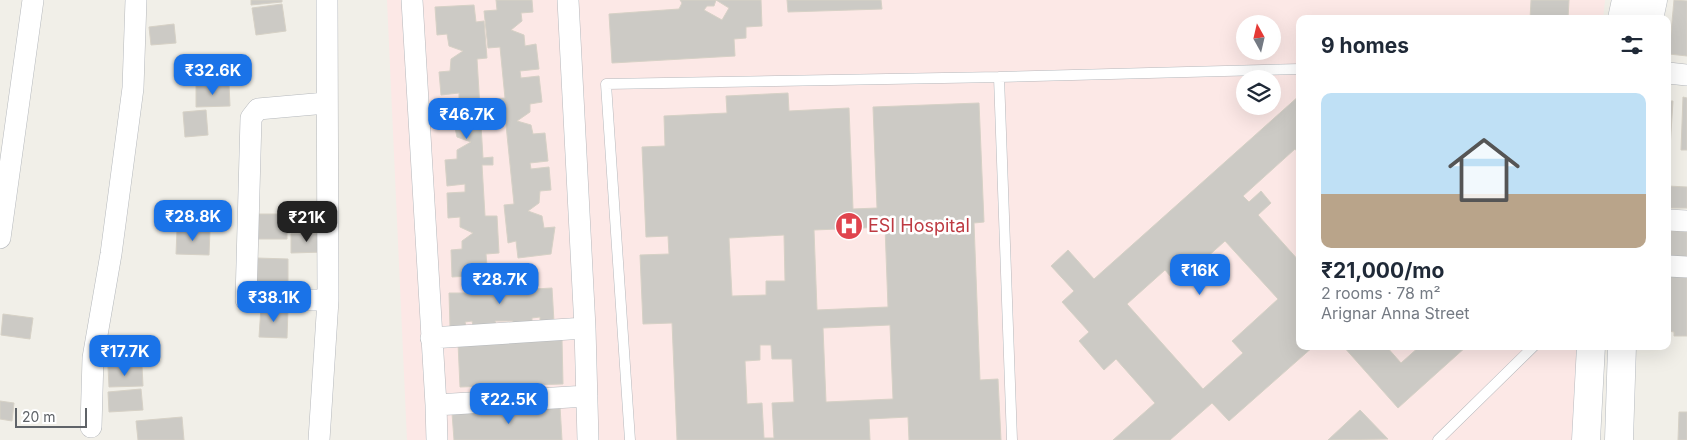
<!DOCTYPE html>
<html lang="en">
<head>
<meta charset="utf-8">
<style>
  :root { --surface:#fff; --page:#f6f6f7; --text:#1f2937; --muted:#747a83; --accent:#1a73e8 }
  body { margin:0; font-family:Inter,sans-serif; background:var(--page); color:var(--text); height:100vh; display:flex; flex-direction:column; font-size:19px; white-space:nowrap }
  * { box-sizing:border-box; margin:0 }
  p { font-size:16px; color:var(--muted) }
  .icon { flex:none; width:28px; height:28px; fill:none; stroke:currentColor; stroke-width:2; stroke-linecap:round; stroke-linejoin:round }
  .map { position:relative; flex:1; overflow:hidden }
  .side { position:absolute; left:1296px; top:15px; width:375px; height:335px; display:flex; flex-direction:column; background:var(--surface); border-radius:10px; box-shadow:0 5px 20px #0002 }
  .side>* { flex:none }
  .needle { width:32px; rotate:352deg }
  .buttons { position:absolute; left:1236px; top:15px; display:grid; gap:10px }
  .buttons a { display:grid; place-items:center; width:45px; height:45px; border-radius:50%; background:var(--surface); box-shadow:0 5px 20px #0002; font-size:25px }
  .scale { position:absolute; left:15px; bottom:12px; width:72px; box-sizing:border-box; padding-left:5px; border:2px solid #5f6368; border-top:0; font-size:14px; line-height:18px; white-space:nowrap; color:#5f6368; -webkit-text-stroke:4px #fff; paint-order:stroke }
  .price { position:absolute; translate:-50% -42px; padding:0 11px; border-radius:10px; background:var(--accent); color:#fff; font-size:16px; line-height:32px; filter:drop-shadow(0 1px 2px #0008) }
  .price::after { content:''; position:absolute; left:50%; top:30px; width:15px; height:11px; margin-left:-8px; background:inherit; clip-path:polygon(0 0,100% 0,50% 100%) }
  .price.on { background:#222; color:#fff }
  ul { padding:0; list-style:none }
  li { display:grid; align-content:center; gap:10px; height:265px; padding:0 25px }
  li span { display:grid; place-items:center; height:155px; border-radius:10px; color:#555 }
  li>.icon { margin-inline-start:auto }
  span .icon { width:90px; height:90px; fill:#fffc; stroke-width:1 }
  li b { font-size:21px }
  h2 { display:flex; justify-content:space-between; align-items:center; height:60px; padding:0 25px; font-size:21px }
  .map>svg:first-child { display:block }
</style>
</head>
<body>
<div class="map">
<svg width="1687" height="440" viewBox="0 0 1687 440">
  <rect width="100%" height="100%" fill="#f1efe8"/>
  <!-- medical -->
  <path fill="#fce8e6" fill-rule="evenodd" d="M387,0H1605L1603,19H1300V346H1579L1572,440H407ZM1245,24H1272V51H1245ZM1245,79H1272V106H1245Z"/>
  <!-- building -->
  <path fill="#cccac5" stroke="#d6d1c6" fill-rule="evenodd" d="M251,0H282V2L251,5Z
    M496,0H532L533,12L521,13L522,21L511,30L524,35L525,46L536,44L539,69L520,71L521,78L539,76L542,102L530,104V112L517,121L531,125L533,134L545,133L548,161L530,163L531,169L549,167L551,190L540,191L539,203L528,211L542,216L544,228L555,227L551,254L518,258L516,241L508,243L504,205L514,204L504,105L494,107L493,99L505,98L500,47L488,48L484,11L497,10Z
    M680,0H761L762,26L746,27V38L734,39L735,56L612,63L609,14L679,9L682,3ZM716,0L729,8L722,20L704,10L707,6H714Z
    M787,0H881L882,9L788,12Z
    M1531,0H1569L1568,19H1530Z
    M1674,0L1687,1V56L1669,54Z
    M282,4L286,31L256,35L252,8Z
    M474,5L476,22L484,21L487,58L477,59L483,158L493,157V165H482L485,216H497L499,253L486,254L488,278L470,280V276L452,277L451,250L462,249V241L473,233L460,227V217L448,218L447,193L465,192V184L447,186L445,160L457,159V150L471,142L457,137L455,128H443L441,101L459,100V93L441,95L439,72L450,71L451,59L463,51L449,46L447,34L437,35L435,7Z
    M174,24L176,43L151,45L149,27Z
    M229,84L230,106L196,107V85Z
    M788,93L789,111L849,108L853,209L877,208L873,107L979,103L984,222L974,223L980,380L998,379L1001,440H909L908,417L869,419L870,440H677L672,323L643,324L640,255L669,254L668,236L646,237L642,147L665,146L664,116L727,113L726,96ZM885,227L888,307L817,310L814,230ZM784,235L785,281H766V295L732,296L729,238ZM890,325L893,399L826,402L823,328ZM760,345H771L772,359H792L794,402L772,403L774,438H764L762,403L747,404L745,361L760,360Z
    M1300,95V155L1295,149L1243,196L1249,202L1261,191L1271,203L1258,215L1300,262V346H1314L1229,421L1212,403L1170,440H1113L1155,403L1116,359L1104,370L1079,341L1089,332L1062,302L1074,291L1051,266L1068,250L1094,279ZM1225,241L1278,299L1232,341L1243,353L1203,389L1127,304L1165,270L1177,284Z
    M1683,97L1687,98V150H1681Z
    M1668,101H1673L1670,148L1668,147Z
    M206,110L208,135L185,137L183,112Z
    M1668,186L1687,187V208H1668Z
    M256,214H287V239H256Z
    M177,230H210L209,255L176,254Z
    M1668,231L1687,232V259L1668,258Z
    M323,233L324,252L291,253V234Z
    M257,258L288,259V284H257Z
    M1668,271L1687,272V336H1674V332L1668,331Z
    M518,280V290L552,288L554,322L540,323V317L532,318V323L513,324V321H495L496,325L473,326L472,321L465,322L466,326L450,327L449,293H469V283Z
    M261,307L288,309L287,338L259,337Z
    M3,314L33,318L30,339L1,335Z
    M562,339L563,384L460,387L458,343Z
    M1343,346H1386L1401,363L1420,346H1467L1398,408Z
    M142,366L143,386L109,387L108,367Z
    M141,389L143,410L109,412L108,392Z
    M0,401L14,403L12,421L0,419Z
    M560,406L562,440H454L452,413Z
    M1360,410L1388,439L1328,440Z
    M1679,412H1687V440H1678Z
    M182,417L184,440H138L136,421Z"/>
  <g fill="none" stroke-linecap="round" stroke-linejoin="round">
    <!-- service casing -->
    <g stroke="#b5b8bc" stroke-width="11">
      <path id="service" d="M999,77L1012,440
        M630,440L606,84L999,77L1300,69
        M1438,440L1534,346"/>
    </g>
    <!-- minor casing -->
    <g stroke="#b5b8bc" stroke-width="22">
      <path id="minor" d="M412,0L436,405L437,440
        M568,0L585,328L588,440
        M1668,73L1687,75
        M326,103L258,109L251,118L246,300H328
        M1668,220L1687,221
        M0,238L33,0
        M1668,266L1687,267
        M431,338L585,328
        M436,405L587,396
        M91,427L93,358L111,254L133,88L136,0
        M319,440L328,300L327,0"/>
    </g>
    <!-- secondary casing -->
    <g stroke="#b6babf" stroke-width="29">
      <path id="secondary" d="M1622,19L1626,0
        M1649,19L1653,0
        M1586,440L1591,346
        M1619,440L1622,346"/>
    </g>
    <!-- service -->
    <use href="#service" stroke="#fff" stroke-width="10"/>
    <!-- minor -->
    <use href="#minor" stroke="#fff" stroke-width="21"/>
    <!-- secondary -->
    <use href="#secondary" stroke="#fff" stroke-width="28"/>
  </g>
  <!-- icons -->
  <defs>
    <g id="hospital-disc" transform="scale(1.4375)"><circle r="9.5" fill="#e0444e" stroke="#fff"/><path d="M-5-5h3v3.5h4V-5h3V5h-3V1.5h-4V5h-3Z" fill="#fff"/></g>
  </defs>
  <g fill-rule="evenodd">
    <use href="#hospital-disc" x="849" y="226"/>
  </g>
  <g text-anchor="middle" stroke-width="5" stroke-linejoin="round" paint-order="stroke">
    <!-- health labels -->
    <g font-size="18" fill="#be3a42" stroke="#fff" text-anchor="start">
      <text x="868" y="232">ESI Hospital</text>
    </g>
  </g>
</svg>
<div class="buttons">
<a><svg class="needle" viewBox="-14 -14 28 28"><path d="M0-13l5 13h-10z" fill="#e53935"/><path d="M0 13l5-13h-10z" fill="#747a83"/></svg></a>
<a><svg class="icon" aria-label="layers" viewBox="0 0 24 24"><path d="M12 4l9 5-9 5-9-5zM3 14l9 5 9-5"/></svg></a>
</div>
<div class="scale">20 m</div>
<b class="price" style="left:213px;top:96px">₹32.6K</b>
<b class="price" style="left:467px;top:140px">₹46.7K</b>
<b class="price" style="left:193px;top:242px">₹28.8K</b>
<b class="price on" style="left:307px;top:243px">₹21K</b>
<b class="price" style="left:1200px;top:296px">₹16K</b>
<b class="price" style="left:500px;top:305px">₹28.7K</b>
<b class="price" style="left:274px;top:323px">₹38.1K</b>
<b class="price" style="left:125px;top:377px">₹17.7K</b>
<b class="price" style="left:509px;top:425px">₹22.5K</b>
<section class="side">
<h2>9 homes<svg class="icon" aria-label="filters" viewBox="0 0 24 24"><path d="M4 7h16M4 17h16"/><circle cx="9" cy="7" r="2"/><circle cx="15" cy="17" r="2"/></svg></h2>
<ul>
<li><span style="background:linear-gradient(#bfe0f5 65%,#b9a48a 0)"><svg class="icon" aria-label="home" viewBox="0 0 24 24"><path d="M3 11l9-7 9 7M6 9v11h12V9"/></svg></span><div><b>₹21,000/mo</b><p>2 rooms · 78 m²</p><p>Arignar Anna Street</p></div></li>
</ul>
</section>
</div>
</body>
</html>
